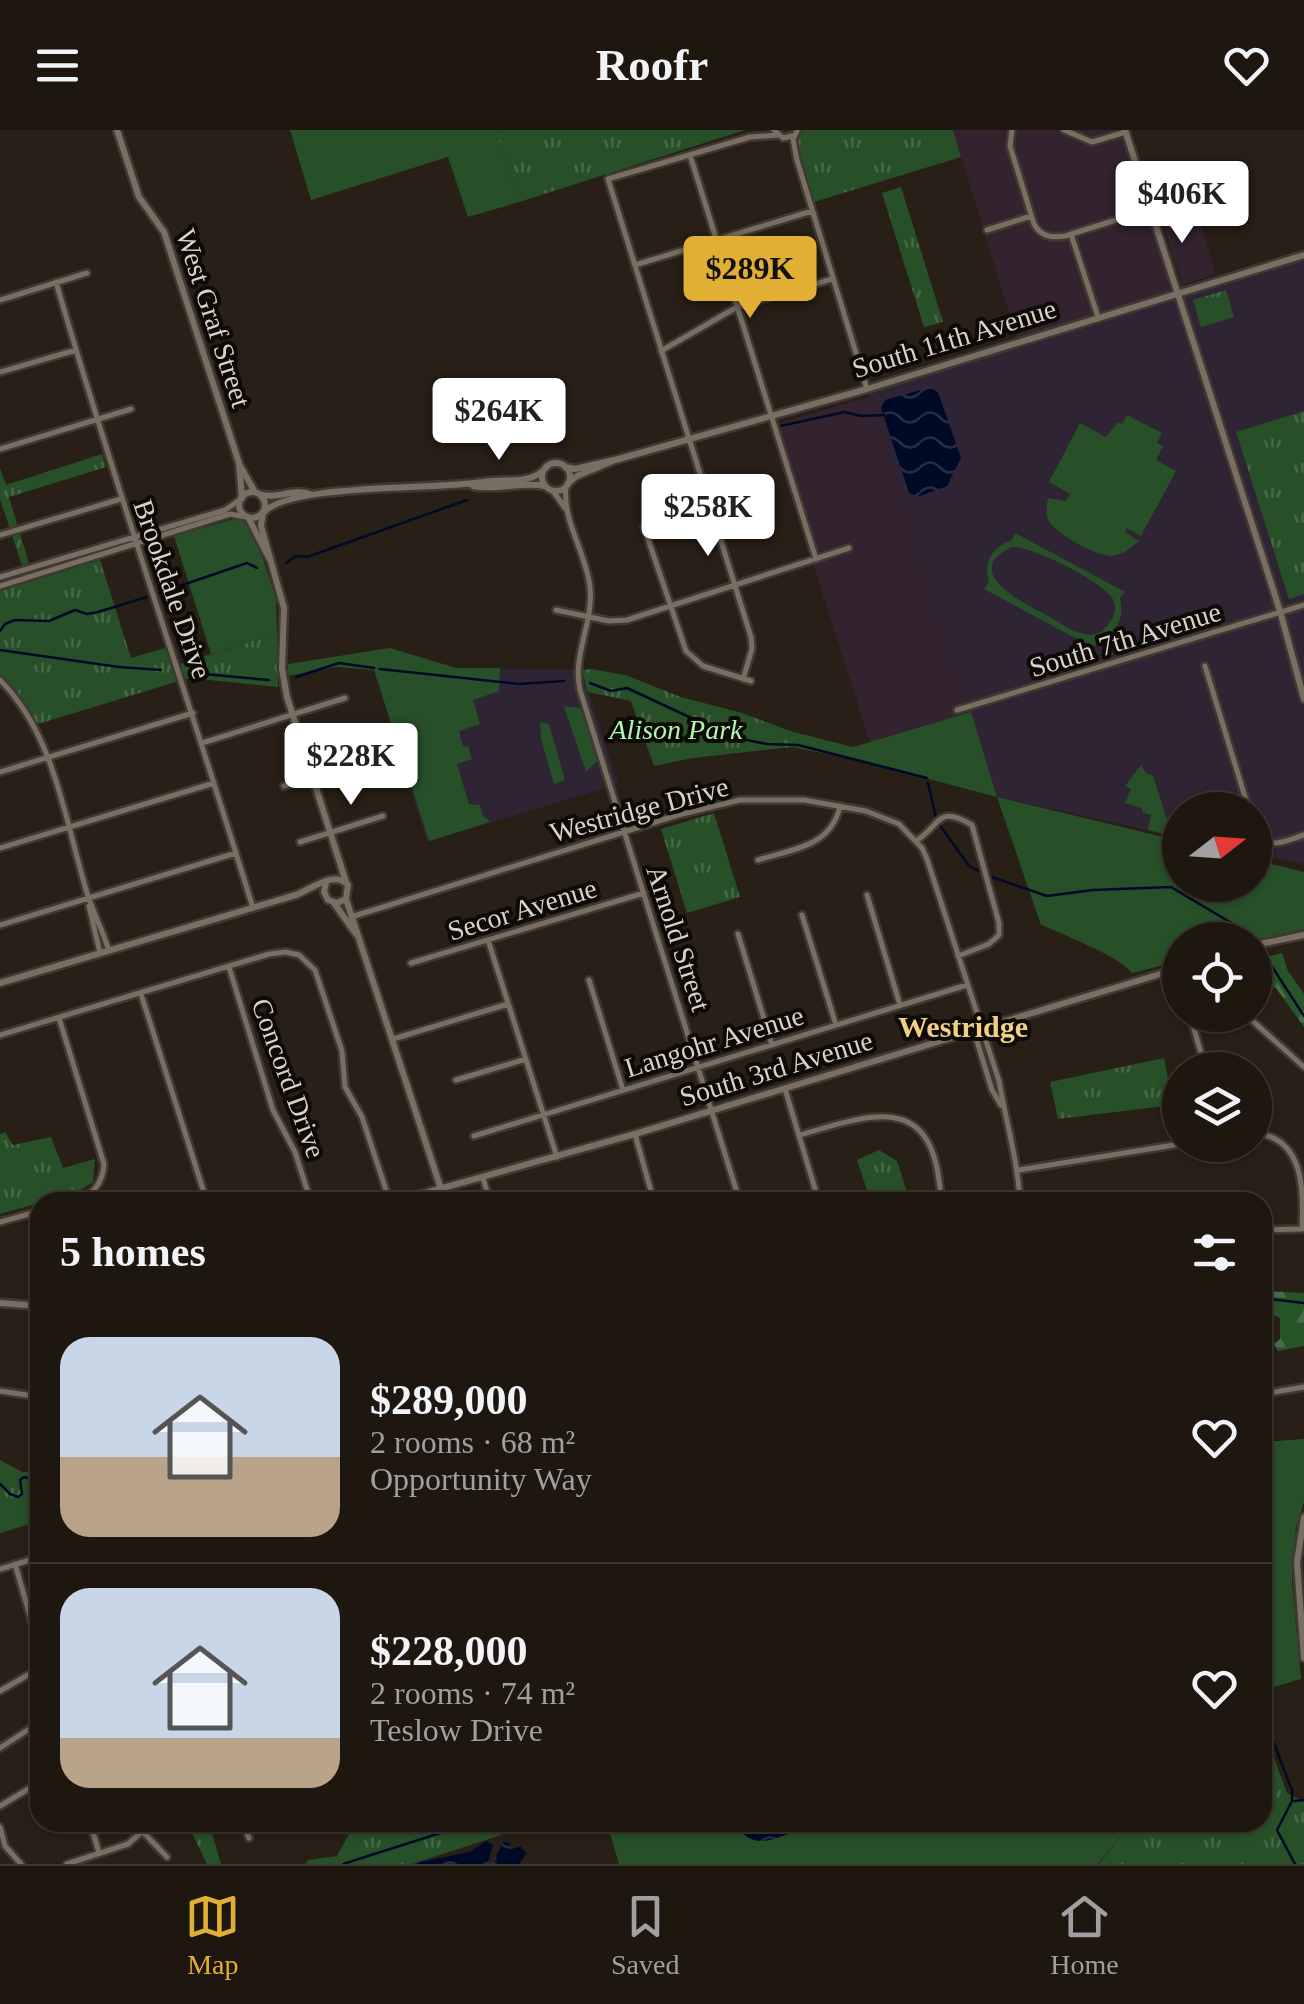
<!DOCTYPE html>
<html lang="en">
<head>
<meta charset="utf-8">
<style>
  :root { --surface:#1e1710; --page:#2b241e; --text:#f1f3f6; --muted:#a19f9f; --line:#3c3630; --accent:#e1af34 }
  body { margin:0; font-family:Georgia,serif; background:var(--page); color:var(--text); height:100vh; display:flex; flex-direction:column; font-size:38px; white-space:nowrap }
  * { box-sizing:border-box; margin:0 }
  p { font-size:32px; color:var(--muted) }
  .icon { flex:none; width:55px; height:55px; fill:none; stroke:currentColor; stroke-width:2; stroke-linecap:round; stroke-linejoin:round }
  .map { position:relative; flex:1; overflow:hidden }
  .panel { position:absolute; left:30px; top:1062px; width:1242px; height:640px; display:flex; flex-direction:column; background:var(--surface); border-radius:30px; box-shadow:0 2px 8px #0004,0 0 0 2px var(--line) }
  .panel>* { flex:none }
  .needle { width:65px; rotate:73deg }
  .tools { position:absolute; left:1162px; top:662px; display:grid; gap:20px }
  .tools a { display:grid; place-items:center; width:110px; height:110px; border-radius:50%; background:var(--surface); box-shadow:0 2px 8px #0004,0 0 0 2px var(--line); font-size:50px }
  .price { position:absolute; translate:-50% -85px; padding:0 22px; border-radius:10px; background:#fff; color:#222; font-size:32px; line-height:65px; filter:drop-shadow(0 2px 5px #0008) }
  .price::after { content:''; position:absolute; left:50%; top:60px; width:30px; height:22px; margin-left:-15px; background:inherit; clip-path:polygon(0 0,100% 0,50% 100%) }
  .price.on { background:var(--accent); color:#111 }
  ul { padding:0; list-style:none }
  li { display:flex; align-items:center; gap:30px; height:250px; padding:0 30px }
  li+li { border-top:2px solid var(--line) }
  li span { display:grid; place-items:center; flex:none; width:280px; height:200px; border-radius:30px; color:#555 }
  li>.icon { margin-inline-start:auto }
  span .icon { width:120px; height:120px; fill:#fffc; stroke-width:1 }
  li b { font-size:42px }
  h2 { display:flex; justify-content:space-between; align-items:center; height:120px; padding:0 30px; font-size:42px }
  header { display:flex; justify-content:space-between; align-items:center; height:130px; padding:0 30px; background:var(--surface); font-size:45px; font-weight:600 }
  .dock { display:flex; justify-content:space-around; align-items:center; height:140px; border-top:2px solid var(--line); background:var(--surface); font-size:28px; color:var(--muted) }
  .dock a { display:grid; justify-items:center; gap:5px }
  .dock .on { color:var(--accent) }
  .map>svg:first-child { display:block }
</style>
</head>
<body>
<header><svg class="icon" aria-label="menu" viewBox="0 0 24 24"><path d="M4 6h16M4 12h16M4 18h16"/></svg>Roofr<svg class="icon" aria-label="heart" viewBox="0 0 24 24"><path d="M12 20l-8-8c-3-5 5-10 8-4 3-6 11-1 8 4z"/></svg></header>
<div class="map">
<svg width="1304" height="1734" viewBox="0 0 1304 1734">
  <defs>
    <pattern id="forest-firs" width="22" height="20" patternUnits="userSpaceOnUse" patternTransform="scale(2.5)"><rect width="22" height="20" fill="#28542a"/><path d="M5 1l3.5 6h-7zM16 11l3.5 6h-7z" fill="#466c48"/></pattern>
    <pattern id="park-tufts" width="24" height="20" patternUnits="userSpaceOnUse" patternTransform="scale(2.5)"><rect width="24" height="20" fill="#275029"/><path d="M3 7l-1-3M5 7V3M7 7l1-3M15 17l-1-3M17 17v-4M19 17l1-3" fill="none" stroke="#466847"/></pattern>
    <pattern id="water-waves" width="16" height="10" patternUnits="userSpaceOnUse" patternTransform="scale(2.5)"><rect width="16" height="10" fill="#000a27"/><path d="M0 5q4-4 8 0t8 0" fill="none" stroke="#242d45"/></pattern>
  </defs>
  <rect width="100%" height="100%" fill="#281f16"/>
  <!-- commercial -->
  <path fill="#32232e" d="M953,0H1121L1171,161L1017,209Z
    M1193,68L1216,144L1182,155L1158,79Z
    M871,266L971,582L870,612L769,296Z"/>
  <!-- education -->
  <path fill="#2e2433" d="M1304,126V734L1255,723V680H1180V707L997,667L867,259Z
    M390,518L456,538L582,540L618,654L427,712L368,521Z"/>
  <!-- green -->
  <path fill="#275029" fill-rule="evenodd" d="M290,0H496L519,72L468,87L448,27L311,70Z
    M1127,285L1162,303L1157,313L1163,316L1156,330L1176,341L1141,406L1127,398L1125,402L1139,411C1131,418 1122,425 1111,426C1097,426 1056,404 1049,391C1045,384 1047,376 1048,368L1066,371L1070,364L1049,352L1080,293L1106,307L1118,292L1122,294Z
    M238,388L250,395L255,404L276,469L277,503L211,524L174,406Z
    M1015,403L1125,462L1120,468C1125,488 1117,503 1097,511L1094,518L984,459L989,452C983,432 992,417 1012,410ZM1012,417C1030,415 1108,454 1114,471C1118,485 1109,494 1101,502C1094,504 1092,506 1085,504C1072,502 1059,492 1048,486C1026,474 958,442 1012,417Z
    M390,518L456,538H500L499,561L473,570L480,594L459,601L463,617L468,616L472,629L457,634L469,674L480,675L482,684L490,692L429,711L374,540L336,537L288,546V534Z
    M564,576L581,578L597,631L586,642Z
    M971,582L997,667L1180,711V755H1255V730L1304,742V799L1255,811L1180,810V831L1132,843C1122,828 1061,803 1041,795L997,667L853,629L792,617L790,601L853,617Z
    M540,592L549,594L565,650L554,654L541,609Z
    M1141,635L1146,643L1153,646L1170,699L1168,705L1148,700L1151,685L1142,682V678L1125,673L1131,659L1125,656Z
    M1304,1309V1372L1296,1398L1292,1451L1301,1549L1263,1560V1312Z
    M607,1693H1132L1098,1734H619Z"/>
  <!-- forest -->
  <path fill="url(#forest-firs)" d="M1282,823L1288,841L1304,864V897L1276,858L1255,846V830Z
    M1263,1161L1304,1163V1216L1278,1221L1274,1214L1280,1209V1188L1263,1180Z"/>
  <!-- park -->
  <path fill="url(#park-tufts)" d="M496,0H745L519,72Z
    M791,0H953L961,27L814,72Z
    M901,57L943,192L924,197L882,63Z
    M1226,160L1234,187L1201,197L1193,170Z
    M1304,281V464L1289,469L1236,302Z
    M102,324L106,337L9,367L29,433L22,435L0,369V338L6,355Z
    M100,430L131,528L165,518L174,536L277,503L278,557L189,548L38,594L20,566L0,546V461Z
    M591,539L625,545L681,567L742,583L790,601L792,617L693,628L654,636L631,571L588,562L582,540Z
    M714,683L740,767L687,783L661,699Z
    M1164,928L1173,975L1058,989L1050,952Z
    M5,1002L13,1015L51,1007L63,1038L95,1029L93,1052L76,1063L0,1084V1004Z
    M879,1020L897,1031L907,1062L904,1072H871L857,1030Z
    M28,1324H40V1391L0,1403V1330L22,1342H31Z
    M1263,1610L1273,1625L1287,1663L1304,1672V1734H1099L1132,1693L1262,1692Z
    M187,1693H209L221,1734H207Z
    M355,1693L405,1702L428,1693H538L412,1734H305L308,1730L337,1726Z"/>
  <!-- water -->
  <path fill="url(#water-waves)" d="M931,257L938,262L961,328L947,356L917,367L909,363L881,278L885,270Z
    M735,1693H817C790,1699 755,1730 735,1693Z
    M486,1711L493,1715L488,1733L497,1731L496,1726L503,1712H508L512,1719L520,1716L527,1723L519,1734H411L469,1722Z"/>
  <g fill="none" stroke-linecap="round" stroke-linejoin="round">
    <!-- stream -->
    <path stroke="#000a27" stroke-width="2.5" d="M780,296L845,282L861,286L884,285
      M286,433L296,426L307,427L467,370
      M156,464L247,433L257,438
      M0,501L5,494L15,490L49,491L75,480L87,484L98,482L147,467
      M0,520L119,537L161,540
      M380,539L519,554L564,551
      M192,543L269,550
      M296,547L339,533L374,538
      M590,553L611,561L627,558L732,607L767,614L798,615L927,648
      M928,653L936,688
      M939,694L969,736L983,743
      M989,746L1047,766L1093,760L1171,757L1250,804
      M1269,832L1304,886
      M1262,1168L1304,1173
      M0,1354L10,1364L18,1367L22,1364L20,1350L24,1347L40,1351
      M1262,1583L1292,1660V1671
      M1294,1671L1304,1670
      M1291,1673L1277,1700L1295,1734
      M343,1734L475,1692"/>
    <!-- street casing -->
    <g stroke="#403933" stroke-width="10">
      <path id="street" d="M774,0L783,8L792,6
        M1012,0L1010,16L1034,94C1041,107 1052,108 1065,106L1151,79
        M1064,0L1092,12L1126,2
        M797,1L793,9L797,30L867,259
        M690,25L816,429
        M987,100L1031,86
        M1071,104L1098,187
        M635,135L812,81
        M56,152C117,363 189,569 253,778
        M0,170L87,143
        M661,221L737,177L832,149
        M0,242L76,220
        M0,319L131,279
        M566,356C562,391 586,422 590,457C594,492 572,525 580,560L740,1072
        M553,361L565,378
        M708,371L651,388L644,397L686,521L703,536L751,551
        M0,405L121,369
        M0,447L225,380L241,369
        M0,456L230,384L246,387
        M556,480L609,491L627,490L849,418
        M1205,536L1249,680
        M743,549L752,519L751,507L608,49L750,7L778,5
        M0,550C55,605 65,691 87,763C93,782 103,801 109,821
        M957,580L1304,475
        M202,613L345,568
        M0,642L193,583
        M284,656L366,631
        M1255,699C1265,722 1285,711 1304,705
        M916,711C941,695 937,674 972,695L999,793V805L989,814L958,826
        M300,712L383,686
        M0,718L214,653
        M758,730C793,719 831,717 840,676
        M867,765L900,875
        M89,776L100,823
        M802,785L836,895
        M351,787L678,685L740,670H804L866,681L899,694L922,718L927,729L999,951C1006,992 1018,1031 1020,1072
        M0,795L236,723
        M738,804L772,915
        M488,810L557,1027
        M411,833L644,763
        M229,837L273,980L295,1022L311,1072
        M589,850L623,960
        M141,864L207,1072
        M1190,885L1206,940
        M1246,885L1304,937
        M59,888L104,1034C103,1053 92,1067 73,1072
        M980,899L976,908L992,960L1001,975
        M0,905L269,824L286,822L299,825L315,840L342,921L345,957L362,987L390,1072
        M393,909L508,874
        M456,950L526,929
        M785,959L819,1072
        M1255,1003C1304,1008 1304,1060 1302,1099
        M635,1004L654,1072
        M800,1005C879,981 936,963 941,1072
        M474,1006L967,855
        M1019,1040L1180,1014
        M483,1048L490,1072
        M0,1092L40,1081
        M1262,1100L1301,1099
        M0,1261L40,1267
        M1262,1264L1304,1257
        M15,1434L40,1520
        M0,1439L40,1427
        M0,1561L40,1538
        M0,1618L40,1592
        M0,1676L40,1652
        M90,1692L99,1723
        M243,1692L249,1708
        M0,1697L5,1716L21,1734
        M144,1703L167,1727
        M67,1734L128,1714L153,1692"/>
    </g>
    <!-- secondary casing -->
    <g stroke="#403933" stroke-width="11">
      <path id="secondary" d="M117,0L139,67L164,102L239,333L242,368
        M1125,0L1280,481L1304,569
        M542 347a14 14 0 1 1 28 0a14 14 0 1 1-28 0Z
        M239,334L255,362
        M565,337L575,339L614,330
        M568,353L577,346L615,330L867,259L1304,125
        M473,356C497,361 521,351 544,356
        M239 375a13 13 0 1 1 26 0a13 13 0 1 1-26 0Z
        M259,364C277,370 292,358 310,364
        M264,382C293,353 435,360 483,352C504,348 526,355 543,341
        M263,383L261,396L284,478L282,539L287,567L346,752
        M249,389L270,430
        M346,769L441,1059
        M334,773L356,804
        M1255,815L1304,805
        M0,853L296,765C313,758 335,740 348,755L346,769L337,773L328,770L324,762L326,753
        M393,1072L635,1004L1180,838
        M0,1173L40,1176
        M1304,1387L1297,1432L1304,1528"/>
    </g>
    <!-- street -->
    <use href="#street" stroke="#786e62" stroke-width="5"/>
    <!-- secondary -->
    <use href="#secondary" stroke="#786e62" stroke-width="6"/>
  </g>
  <g text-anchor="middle" stroke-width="8" stroke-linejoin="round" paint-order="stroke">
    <!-- street labels -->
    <g font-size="28" fill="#d8d2cc" stroke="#0e0a06">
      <text transform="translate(214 188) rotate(72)" y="10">West Graf Street</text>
      <text transform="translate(954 208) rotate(-17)" y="10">South 11th Avenue</text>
      <text transform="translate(173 459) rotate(71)" y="10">Brookdale Drive</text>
      <text transform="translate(1125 509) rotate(-17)" y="10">South 7th Avenue</text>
      <text transform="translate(639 679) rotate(-15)" y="10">Westridge Drive</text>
      <text transform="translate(522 779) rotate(-17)" y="10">Secor Avenue</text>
      <text transform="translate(679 808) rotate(72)" y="10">Arnold Street</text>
      <text transform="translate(714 911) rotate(-17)" y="10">Langohr Avenue</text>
      <text transform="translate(776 938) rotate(-17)" y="10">South 3rd Avenue</text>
      <text transform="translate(289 948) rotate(70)" y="10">Concord Drive</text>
    </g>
    <!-- park labels -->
    <g font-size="28" font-style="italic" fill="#b2f6b3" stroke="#0e0a06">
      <text x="676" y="609">Alison Park</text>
    </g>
    <!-- neighbourhood labels -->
    <g font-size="30" font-weight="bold" fill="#f2cf86" stroke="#0e0a06">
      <text x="963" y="907">Westridge</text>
    </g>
  </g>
</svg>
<div class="tools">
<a><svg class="needle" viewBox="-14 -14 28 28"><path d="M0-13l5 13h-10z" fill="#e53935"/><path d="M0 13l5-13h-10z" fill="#a19f9f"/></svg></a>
<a><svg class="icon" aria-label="locate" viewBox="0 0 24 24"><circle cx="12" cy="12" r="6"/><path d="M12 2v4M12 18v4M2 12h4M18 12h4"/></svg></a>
<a><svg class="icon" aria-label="layers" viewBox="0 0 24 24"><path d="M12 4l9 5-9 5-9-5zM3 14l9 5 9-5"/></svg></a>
</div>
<b class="price" style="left:1182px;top:116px">$406K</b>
<b class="price on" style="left:750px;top:191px">$289K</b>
<b class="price" style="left:499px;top:333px">$264K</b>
<b class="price" style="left:708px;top:429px">$258K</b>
<b class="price" style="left:351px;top:678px">$228K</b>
<section class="panel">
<h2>5 homes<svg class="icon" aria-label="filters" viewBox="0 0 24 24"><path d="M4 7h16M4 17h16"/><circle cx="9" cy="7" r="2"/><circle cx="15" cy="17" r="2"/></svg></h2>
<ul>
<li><span style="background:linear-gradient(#c9d6e8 60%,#b9a48a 0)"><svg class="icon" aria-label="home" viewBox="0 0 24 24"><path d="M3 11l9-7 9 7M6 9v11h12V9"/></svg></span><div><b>$289,000</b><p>2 rooms · 68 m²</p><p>Opportunity Way</p></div><svg class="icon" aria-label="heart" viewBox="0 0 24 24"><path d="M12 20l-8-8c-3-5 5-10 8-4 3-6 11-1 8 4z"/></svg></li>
<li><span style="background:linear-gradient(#c9d6e8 75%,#b9a48a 0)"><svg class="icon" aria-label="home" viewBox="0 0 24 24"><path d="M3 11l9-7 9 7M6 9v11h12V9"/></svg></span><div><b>$228,000</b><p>2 rooms · 74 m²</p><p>Teslow Drive</p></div><svg class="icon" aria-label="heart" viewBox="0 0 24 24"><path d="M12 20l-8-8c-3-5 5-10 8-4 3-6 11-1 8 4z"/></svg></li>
</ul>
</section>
</div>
<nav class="dock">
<a class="on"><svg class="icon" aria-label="map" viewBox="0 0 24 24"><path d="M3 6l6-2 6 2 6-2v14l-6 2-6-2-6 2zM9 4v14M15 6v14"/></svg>Map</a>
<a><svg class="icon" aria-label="saved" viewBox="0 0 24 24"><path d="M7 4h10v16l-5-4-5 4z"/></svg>Saved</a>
<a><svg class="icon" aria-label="home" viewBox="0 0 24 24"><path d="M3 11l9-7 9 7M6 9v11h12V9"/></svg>Home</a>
</nav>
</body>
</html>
